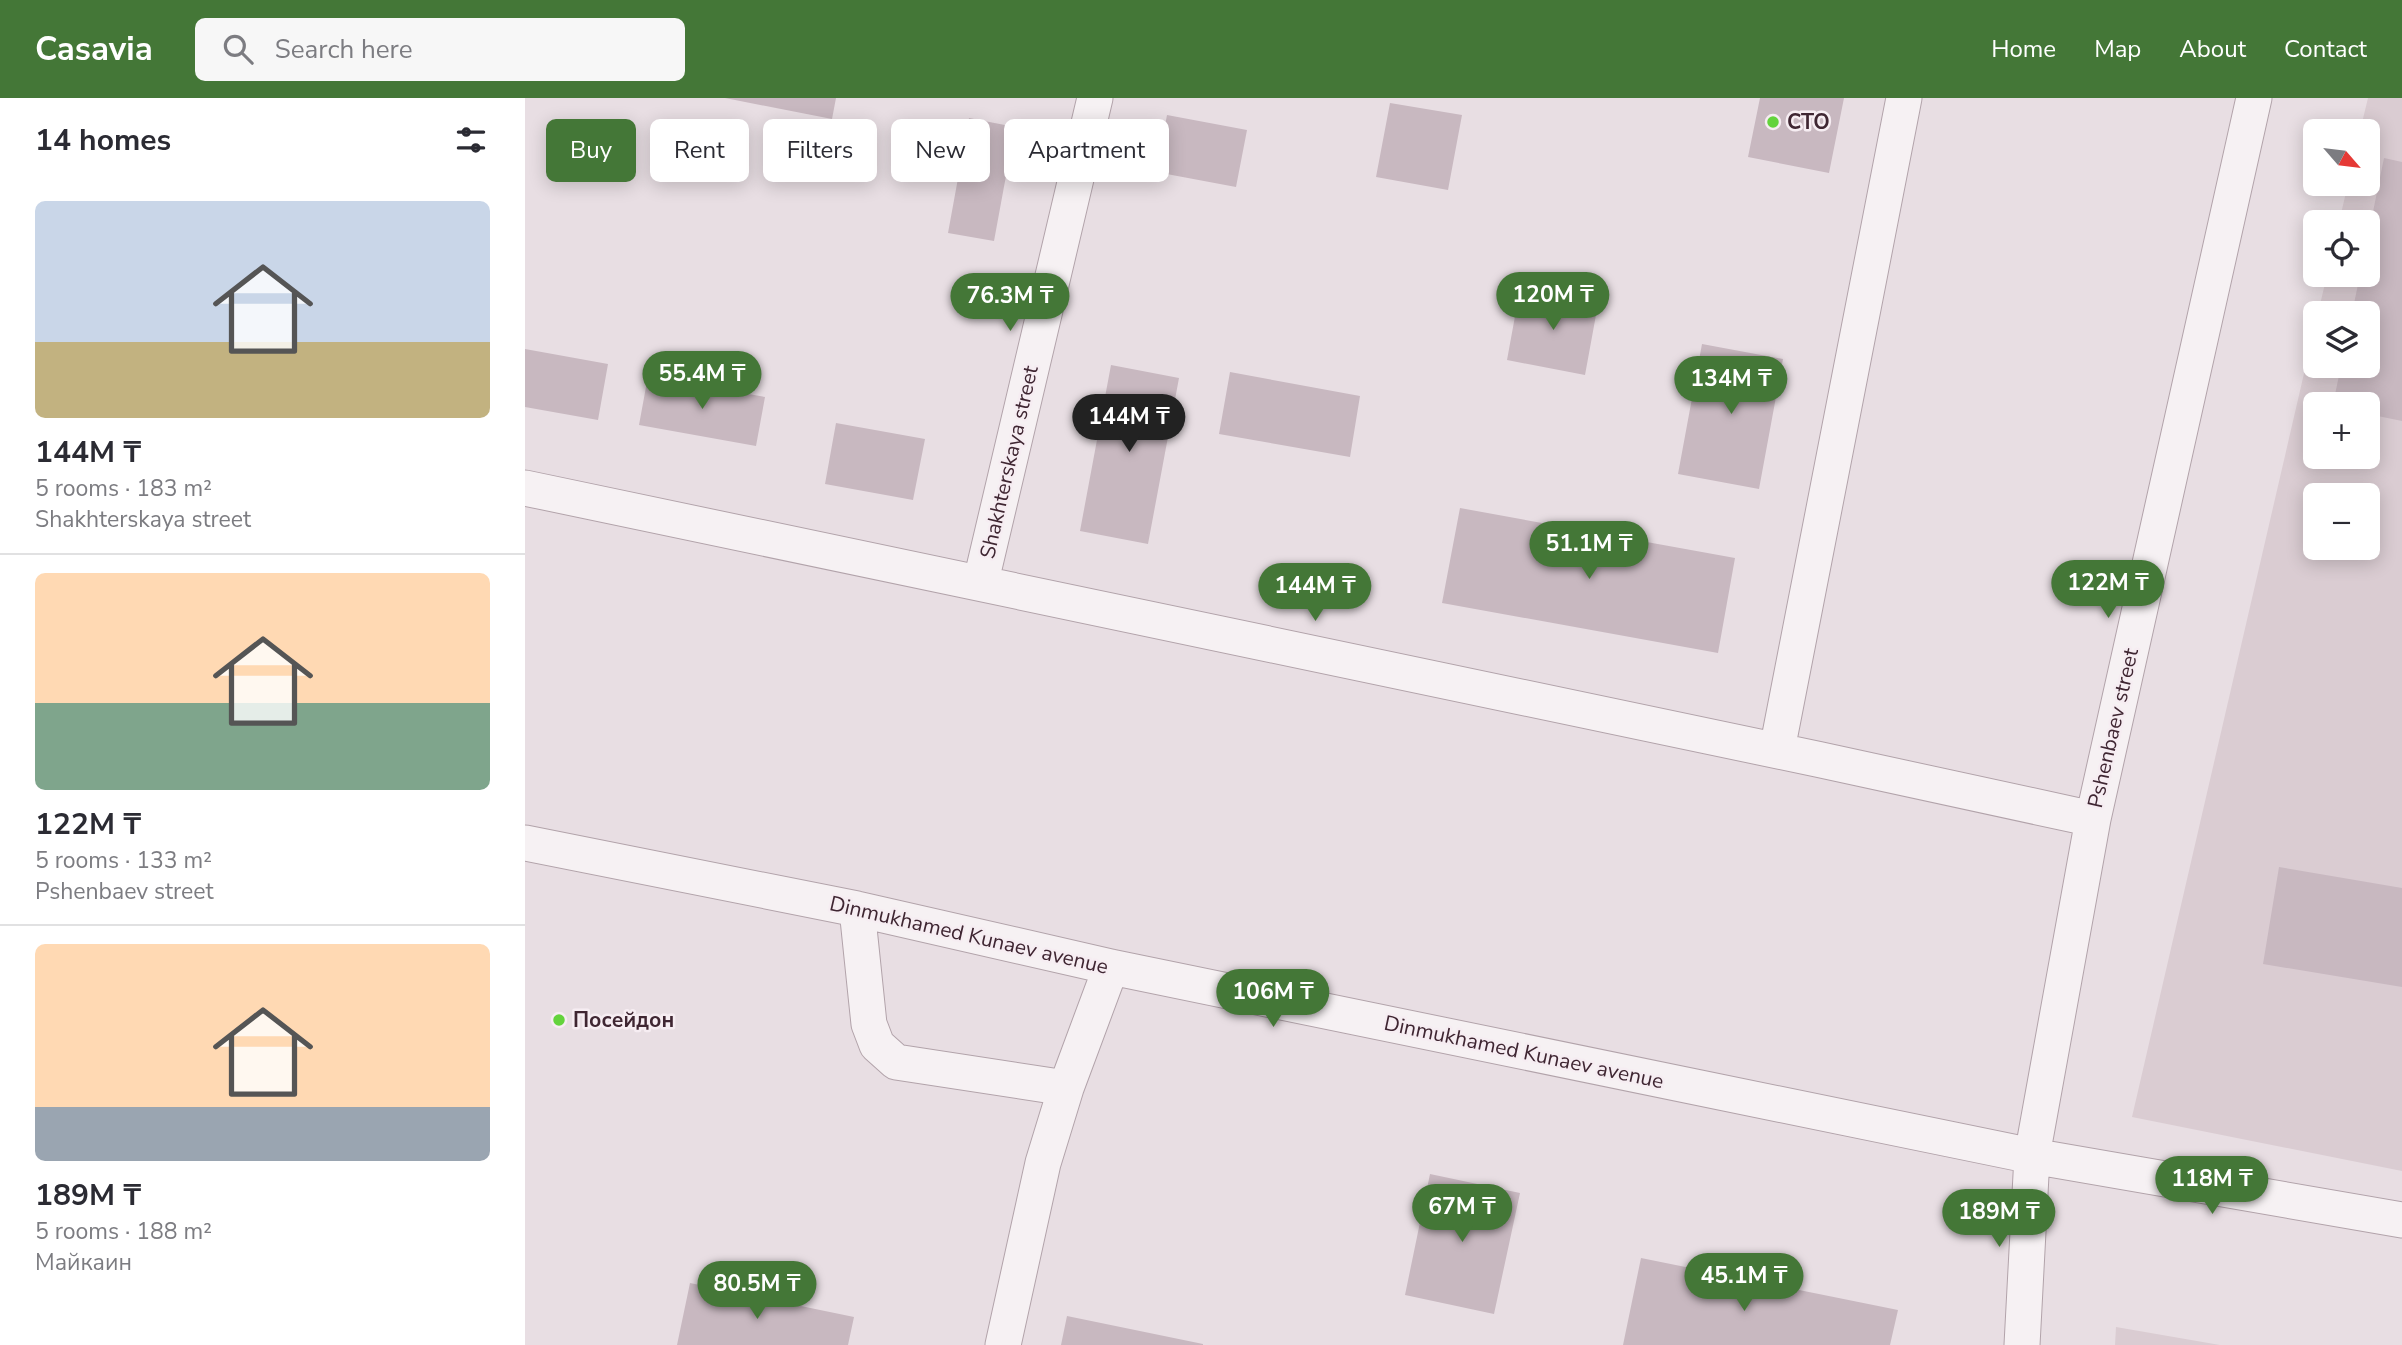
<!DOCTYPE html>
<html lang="en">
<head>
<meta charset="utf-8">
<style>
  :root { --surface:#fff; --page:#f7f7f7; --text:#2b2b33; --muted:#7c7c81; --line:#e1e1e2; --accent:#447737 }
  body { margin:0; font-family:"Nunito Sans",sans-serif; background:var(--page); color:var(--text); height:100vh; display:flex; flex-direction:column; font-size:26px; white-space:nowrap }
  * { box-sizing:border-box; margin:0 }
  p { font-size:23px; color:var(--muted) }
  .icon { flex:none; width:38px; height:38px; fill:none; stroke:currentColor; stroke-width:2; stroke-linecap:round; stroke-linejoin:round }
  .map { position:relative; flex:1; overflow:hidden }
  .sheet { display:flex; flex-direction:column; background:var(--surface); width:525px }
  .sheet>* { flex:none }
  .banner { position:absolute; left:21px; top:21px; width:665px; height:63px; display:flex; gap:14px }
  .needle { width:46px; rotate:118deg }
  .controls { position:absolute; left:1778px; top:21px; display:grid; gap:14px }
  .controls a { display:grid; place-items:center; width:77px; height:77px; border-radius:10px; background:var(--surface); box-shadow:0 4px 18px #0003; font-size:35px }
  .price { position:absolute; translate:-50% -60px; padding:0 16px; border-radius:24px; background:var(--accent); color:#fff; font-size:23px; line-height:46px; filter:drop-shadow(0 2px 4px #0008) }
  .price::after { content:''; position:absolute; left:50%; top:42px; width:21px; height:16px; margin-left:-10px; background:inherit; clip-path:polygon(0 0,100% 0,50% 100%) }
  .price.active { background:#222; color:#fff }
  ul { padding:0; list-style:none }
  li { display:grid; align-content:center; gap:14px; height:371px; padding:0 35px }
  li+li { border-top:2px solid var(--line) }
  li span { display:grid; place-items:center; height:217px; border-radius:10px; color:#555 }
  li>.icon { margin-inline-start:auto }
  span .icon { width:126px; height:126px; fill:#fffc; stroke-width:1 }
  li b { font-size:30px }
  h2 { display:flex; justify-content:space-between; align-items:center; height:84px; padding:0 35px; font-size:30px }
  .chip { padding:0 24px; border-radius:10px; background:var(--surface); box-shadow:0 4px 18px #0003; font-size:24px; line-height:63px }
  .chip.active { background:var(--accent); color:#fff }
  header { display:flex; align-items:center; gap:42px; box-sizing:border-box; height:98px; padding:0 35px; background:var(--accent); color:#fff }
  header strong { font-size:33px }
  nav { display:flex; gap:38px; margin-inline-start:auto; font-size:24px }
  .search { width:490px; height:63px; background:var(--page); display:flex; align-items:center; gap:18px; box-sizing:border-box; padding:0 24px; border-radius:10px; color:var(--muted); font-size:26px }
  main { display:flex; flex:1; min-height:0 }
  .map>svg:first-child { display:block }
</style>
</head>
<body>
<header>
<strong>Casavia</strong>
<div class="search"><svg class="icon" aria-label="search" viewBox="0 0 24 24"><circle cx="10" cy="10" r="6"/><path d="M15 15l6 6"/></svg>Search here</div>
<nav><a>Home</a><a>Map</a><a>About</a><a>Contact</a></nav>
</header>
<main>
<section class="sheet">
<h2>14 homes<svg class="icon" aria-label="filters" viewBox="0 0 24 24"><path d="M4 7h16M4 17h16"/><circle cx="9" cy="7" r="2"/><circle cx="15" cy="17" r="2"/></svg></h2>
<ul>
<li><span style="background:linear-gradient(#c9d6e8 65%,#c2b280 0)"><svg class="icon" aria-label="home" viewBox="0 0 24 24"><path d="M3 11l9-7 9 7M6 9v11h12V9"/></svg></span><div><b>144M ₸</b><p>5 rooms · 183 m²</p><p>Shakhterskaya street</p></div></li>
<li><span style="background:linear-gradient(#ffd9b3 60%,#7fa58c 0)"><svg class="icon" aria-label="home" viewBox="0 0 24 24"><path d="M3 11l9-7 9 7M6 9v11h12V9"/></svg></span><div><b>122M ₸</b><p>5 rooms · 133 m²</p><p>Pshenbaev street</p></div></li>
<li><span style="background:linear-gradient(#ffd9b3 75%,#9aa5b1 0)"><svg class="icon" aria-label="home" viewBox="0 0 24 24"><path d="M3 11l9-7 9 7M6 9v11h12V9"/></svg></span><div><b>189M ₸</b><p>5 rooms · 188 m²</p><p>Майкаин</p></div></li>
</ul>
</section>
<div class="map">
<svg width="1877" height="1247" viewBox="0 0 1877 1247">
  <rect width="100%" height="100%" fill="#e8dee3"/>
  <!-- built -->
  <path fill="#daccd2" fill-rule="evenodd" d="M1843,0H1877V1073L1607,1019L1790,228V268H1843V215H1793L1802,177H1843V124H1814L1823,86H1843V33H1835ZM1790,306H1843V359H1790ZM1790,397H1843V450H1790Z
    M1591,1229L1695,1247H1590Z"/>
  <!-- building -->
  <path fill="#c8b8c0" d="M200,0H311L307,21Z
    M1235,0H1319L1304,75L1223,59Z
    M865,5L937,17L923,92L851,79Z
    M642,17L722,32L711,89L631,74Z
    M444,20L490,29L469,143L423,135Z
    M1859,60L1877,64V323L1843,316V306H1808L1816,268H1843V215H1827L1835,177H1843V138Z
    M995,191L1073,206L1060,277L982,262Z
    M1177,246L1258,261L1234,391L1153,376Z
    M0,251L83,266L73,322L0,309Z
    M586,267L654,280L623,446L555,433Z
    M705,274L835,298L825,359L694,336Z
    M123,278L240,299L231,348L114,327Z
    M311,325L400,341L388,402L300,386Z
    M935,410L1210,460L1193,555L917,505Z
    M1754,769L1877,790V889L1738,866Z
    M905,1076L995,1095L969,1216L880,1197Z
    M1116,1160L1373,1212L1365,1247H1098Z
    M165,1185L329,1219L323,1247H152Z
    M542,1218L678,1246V1247H536Z"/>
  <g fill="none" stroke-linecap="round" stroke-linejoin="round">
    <!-- minor casing -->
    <g stroke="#b2a3aa" stroke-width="37">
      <path id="minor" d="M0,390C523,497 1046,607 1568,721
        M456,483L570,0
        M1252,652L1379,0
        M0,745L332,811L586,869L1507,1058L1877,1122
        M332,811L344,926L352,947L371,964L541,990
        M478,1247L518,1065L541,990L586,869
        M1497,1247L1507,1058L1568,721L1729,0"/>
    </g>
    <!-- minor -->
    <use href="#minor" stroke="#f6f1f3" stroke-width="35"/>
  </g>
  <!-- markers -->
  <g fill="#63d33c" stroke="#f6edf2" stroke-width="2.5">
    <circle cx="1248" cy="24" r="7"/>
    <circle cx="34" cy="922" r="7"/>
  </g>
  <g text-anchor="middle" stroke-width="5" stroke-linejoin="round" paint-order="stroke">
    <!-- poi labels -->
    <g font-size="21" font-weight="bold" fill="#3f2632" stroke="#f6edf2" text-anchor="start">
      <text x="1262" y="31">СТО</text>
      <text x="48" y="929">Посейдон</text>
    </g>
    <!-- street labels -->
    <g font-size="21" fill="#3f2632" stroke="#f6edf2">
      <text transform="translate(484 364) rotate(-77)" y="7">Shakhterskaya street</text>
      <text transform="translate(1588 630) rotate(-77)" y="7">Pshenbaev street</text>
      <text transform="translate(444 837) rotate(13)" y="7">Dinmukhamed Kunaev avenue</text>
      <text transform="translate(999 954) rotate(12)" y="7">Dinmukhamed Kunaev avenue</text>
    </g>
  </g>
</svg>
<div class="controls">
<a><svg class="needle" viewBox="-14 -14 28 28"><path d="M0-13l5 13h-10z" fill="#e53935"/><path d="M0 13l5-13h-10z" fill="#7c7c81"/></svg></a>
<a><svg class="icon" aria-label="locate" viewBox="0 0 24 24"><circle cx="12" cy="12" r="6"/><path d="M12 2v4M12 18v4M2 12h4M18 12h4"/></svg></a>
<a><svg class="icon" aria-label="layers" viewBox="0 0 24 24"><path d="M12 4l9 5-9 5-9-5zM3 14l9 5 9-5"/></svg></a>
<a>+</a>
<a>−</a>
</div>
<b class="price" style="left:1028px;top:234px">120M ₸</b>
<b class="price" style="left:485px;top:235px">76.3M ₸</b>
<b class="price" style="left:177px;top:313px">55.4M ₸</b>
<b class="price" style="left:1206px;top:318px">134M ₸</b>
<b class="price active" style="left:604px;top:356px">144M ₸</b>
<b class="price" style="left:1064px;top:483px">51.1M ₸</b>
<b class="price" style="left:1583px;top:522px">122M ₸</b>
<b class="price" style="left:790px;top:525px">144M ₸</b>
<b class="price" style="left:748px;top:931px">106M ₸</b>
<b class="price" style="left:1687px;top:1118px">118M ₸</b>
<b class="price" style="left:937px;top:1146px">67M ₸</b>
<b class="price" style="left:1474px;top:1151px">189M ₸</b>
<b class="price" style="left:1219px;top:1215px">45.1M ₸</b>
<b class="price" style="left:232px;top:1223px">80.5M ₸</b>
<div class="banner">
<a class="chip active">Buy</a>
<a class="chip">Rent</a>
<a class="chip">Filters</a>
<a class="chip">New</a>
<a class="chip">Apartment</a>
</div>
</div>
</main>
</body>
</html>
